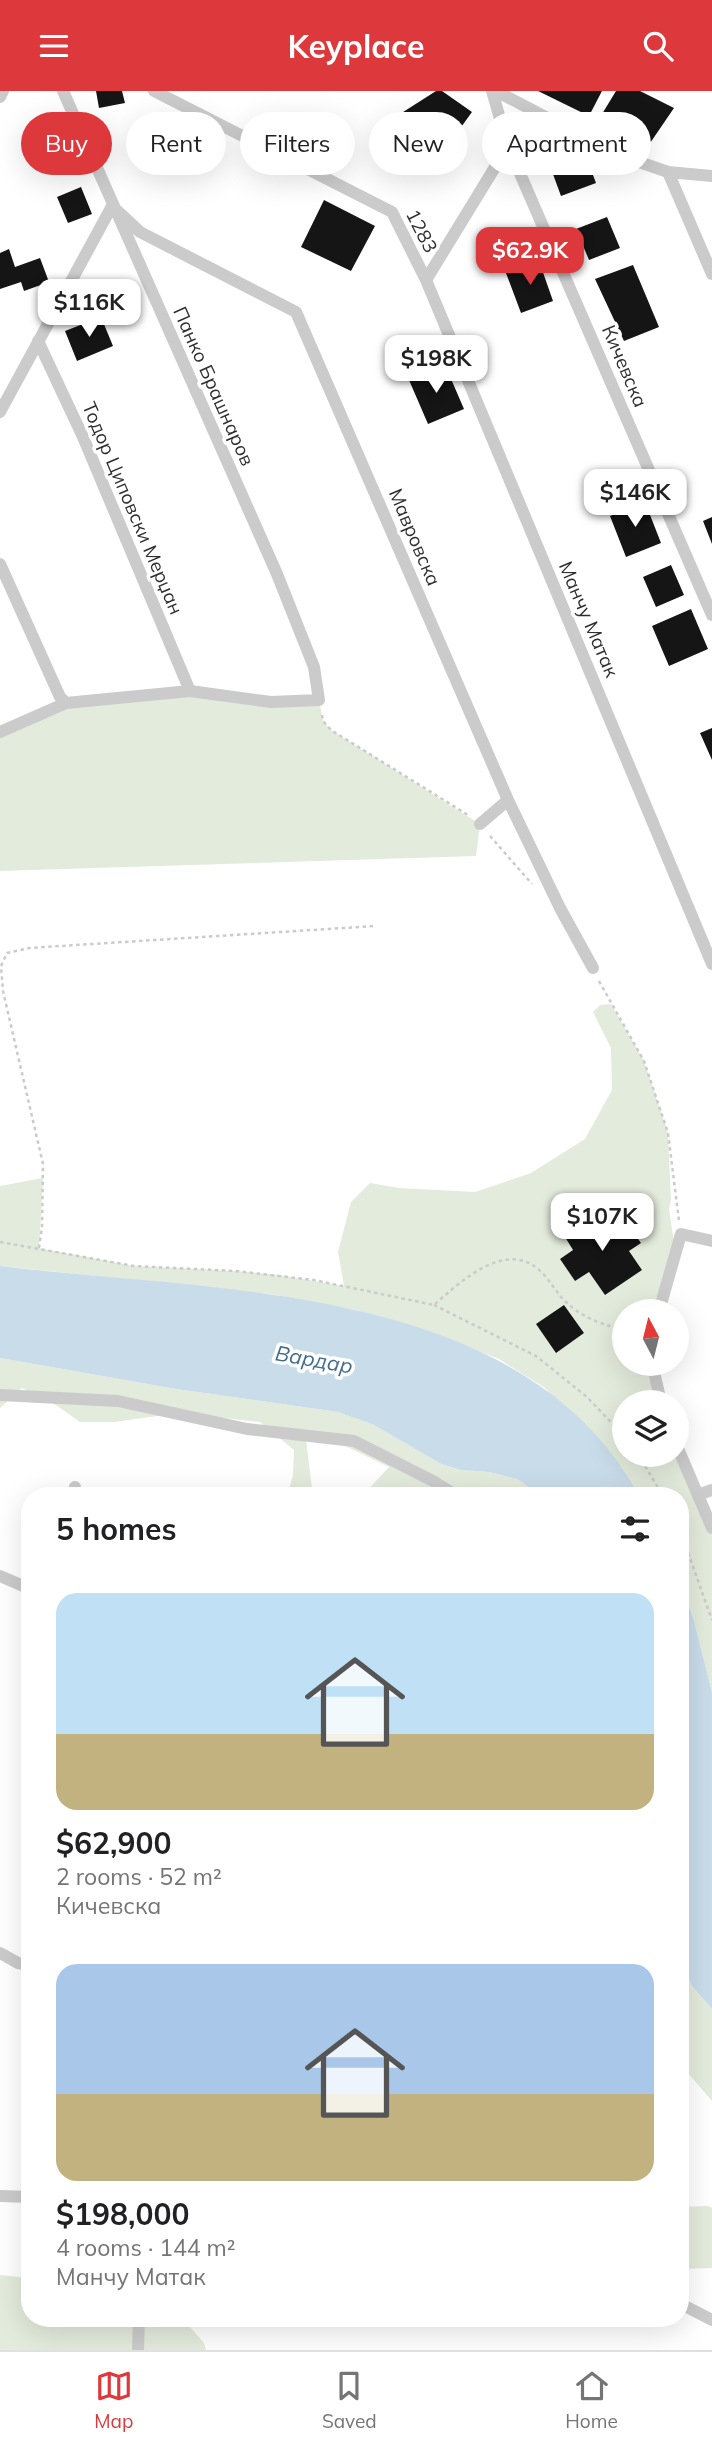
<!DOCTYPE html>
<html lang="en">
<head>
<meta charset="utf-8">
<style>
  :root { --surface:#fff; --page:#f2f2f2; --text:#202124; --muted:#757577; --line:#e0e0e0; --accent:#dd383c }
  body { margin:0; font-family:Mulish,sans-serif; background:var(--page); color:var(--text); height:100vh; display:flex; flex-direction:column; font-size:26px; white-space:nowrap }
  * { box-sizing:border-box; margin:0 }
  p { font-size:23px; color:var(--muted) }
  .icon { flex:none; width:38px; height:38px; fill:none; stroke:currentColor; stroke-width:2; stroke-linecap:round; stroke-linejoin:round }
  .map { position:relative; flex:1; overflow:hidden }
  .sheet { position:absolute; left:21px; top:1396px; width:668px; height:840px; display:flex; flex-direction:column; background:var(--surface); border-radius:28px; box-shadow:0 7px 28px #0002 }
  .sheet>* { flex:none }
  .top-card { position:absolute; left:21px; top:21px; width:670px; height:63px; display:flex; gap:14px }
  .needle { width:46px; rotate:353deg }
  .tools { position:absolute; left:612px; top:1208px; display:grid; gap:14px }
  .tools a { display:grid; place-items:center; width:77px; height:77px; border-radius:50%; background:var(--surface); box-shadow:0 7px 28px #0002; font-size:35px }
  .price { position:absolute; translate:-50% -60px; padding:0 16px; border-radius:14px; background:#fff; color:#222; font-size:23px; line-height:46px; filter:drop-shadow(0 2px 4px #0008) }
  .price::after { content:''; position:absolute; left:50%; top:42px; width:21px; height:16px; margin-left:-10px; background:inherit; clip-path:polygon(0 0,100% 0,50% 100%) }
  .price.active { background:var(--accent); color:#fff }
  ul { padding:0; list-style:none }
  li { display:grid; align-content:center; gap:14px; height:371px; padding:0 35px }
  li span { display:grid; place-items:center; height:217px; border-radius:21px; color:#555 }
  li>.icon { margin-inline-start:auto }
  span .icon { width:126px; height:126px; fill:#fffc; stroke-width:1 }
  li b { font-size:30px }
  h2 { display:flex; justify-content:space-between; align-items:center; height:84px; padding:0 35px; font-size:30px }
  .tag { padding:0 24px; border-radius:32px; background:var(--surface); box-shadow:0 7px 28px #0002; font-size:24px; line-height:63px }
  .tag.active { background:var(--accent); color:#fff }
  header { display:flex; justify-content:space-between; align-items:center; height:91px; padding:0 35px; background:var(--accent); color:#fff; font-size:32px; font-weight:700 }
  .tabs { display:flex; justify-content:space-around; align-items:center; height:98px; border-top:2px solid var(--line); background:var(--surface); font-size:19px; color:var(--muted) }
  .tabs a { display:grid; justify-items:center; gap:4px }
  .tabs .active { color:var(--accent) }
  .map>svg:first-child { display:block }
</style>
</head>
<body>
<header><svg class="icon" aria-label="menu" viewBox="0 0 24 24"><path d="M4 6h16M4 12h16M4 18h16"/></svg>Keyplace<svg class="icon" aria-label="search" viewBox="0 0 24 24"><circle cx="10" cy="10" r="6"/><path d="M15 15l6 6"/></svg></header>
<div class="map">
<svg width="712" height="2259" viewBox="0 0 712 2259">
  <rect width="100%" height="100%" fill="#fff"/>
  <!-- green -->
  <path fill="#e3ebdc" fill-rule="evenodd" d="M148,604L319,609L323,630L331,639L480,733L476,765L0,780V641L66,612Z
    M611,913L644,970L668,1042L671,1109L669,1118L675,1158L659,1220H625V1272H652L661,1311H625V1363H677L712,1437V1601L694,1530L681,1490V1405H639L632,1393L545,1297L499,1268L439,1245L355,1219L271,1203L0,1175V1095L43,1087L39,1157L134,1175L236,1180L279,1184L344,1195L338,1161L351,1111L370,1092L399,1097L475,1101L531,1082L585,1048L612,999L611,957L593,921L600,914ZM602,1120L615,1140L627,1132L641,1151L629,1160L642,1179L605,1204L589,1181L575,1190L560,1168L573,1159L565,1146ZM564,1214L584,1242L556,1261Z
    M0,1267L176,1298L338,1321L374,1334L441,1373L461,1379L489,1381L517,1388L541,1405H362L389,1376L337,1351L306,1349L313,1405H287L293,1384L294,1359L260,1331L203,1325H157L115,1331H80L56,1314L22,1297L0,1317Z
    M681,1867L692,1895L712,1918V2010L681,1974Z
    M708,2115L712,2117V2177L681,2178V2116Z
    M0,2184L30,2187V2228H183L204,2252L206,2259H0Z"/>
  <!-- water -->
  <path fill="#c9dcea" d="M0,1175C210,1201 524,1190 639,1405H541L517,1388L489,1381L461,1379L441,1373L374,1334L338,1321L176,1298L0,1267Z
    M681,1490L694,1530L712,1601V1918L692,1895L681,1867Z"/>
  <!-- building -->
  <path fill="#151515" d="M96,0H122L125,12L99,17Z
    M436,0H442L472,21L430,79L400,23Z
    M538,0H602L589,25Z
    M616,0H640L674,17L646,58L599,28Z
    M585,63L596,92L561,105L550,75Z
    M81,96L92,123L68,132L57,106Z
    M324,109L375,135L351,180L301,156Z
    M607,126L620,157L589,169L576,138Z
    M9,158L15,176L40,167L49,191L24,200L21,191L0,198V162Z
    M539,170L553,210L521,222L506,182Z
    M633,174L659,236L624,250L595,188Z
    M101,226L113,255L77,270L65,240Z
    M445,274L464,318L428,333L409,289Z
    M645,411L661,452L626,466L610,425Z
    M712,426V453L703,430Z
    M671,474L684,504L656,516L643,486Z
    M691,518L708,558L669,575L652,535Z
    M712,637V669L700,642Z
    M602,1120L615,1140L627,1132L641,1152L629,1160L642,1179L605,1204L589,1181L575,1190L560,1168L573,1159L565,1146Z
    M564,1214L584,1242L556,1262L536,1233Z"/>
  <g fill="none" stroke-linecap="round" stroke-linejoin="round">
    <!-- path -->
    <path stroke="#cbcbcb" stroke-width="2.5" stroke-dasharray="3.5 3.5" stroke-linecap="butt" d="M322,624L323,630L331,639L468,724
      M490,745L532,793
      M599,890L644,970L668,1042L679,1130
      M0,1151L134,1175L236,1180L314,1189L434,1214C459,1192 504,1149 538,1178C548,1186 554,1198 562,1207C578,1225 602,1234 625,1239
      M39,1157L42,1136L43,1073L3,900L1,875L7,862L29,857L375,835
      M434,1214L536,1265L587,1306L625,1346
      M638,1363L663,1405
      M681,1442L712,1529"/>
    <!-- minor -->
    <path stroke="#cbcbcb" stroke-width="12" d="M154,0L392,121L426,189L712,873
      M492,0L508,55L712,524
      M496,0L616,63L668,81L712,85
      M0,6L3,0
      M668,81L712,183
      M426,189L508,55
      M38,250L83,346L190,600
      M0,321L112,115L140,141L296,221L508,709L560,817L593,877
      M0,473L60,606L66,612
      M0,641L66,612L190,600L271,611L319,609L314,576L277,483L63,0
      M480,733L508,709
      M659,1220L681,1143L712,1150
      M652,1272L661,1311
      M0,1304L118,1310L247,1338L354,1350L433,1390L457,1405
      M677,1355L712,1437
      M698,1404L712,1399
      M74,1405L75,1396
      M0,1485L30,1498
      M0,1862L18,1872L30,1874
      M0,2105L30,2106
      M681,2213L712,2229
      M138,2259L139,2228"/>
  </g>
  <g text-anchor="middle" stroke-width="7" stroke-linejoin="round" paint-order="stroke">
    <!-- street labels -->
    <g font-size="19" fill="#2e2e2e" stroke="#fff">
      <text transform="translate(422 140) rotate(63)" y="7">1283</text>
      <text transform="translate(625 275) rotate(67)" y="7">Кичевска</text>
      <text transform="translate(214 295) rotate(66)" y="7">Панко Брашнаров</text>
      <text transform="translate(133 417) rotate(67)" y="7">Тодор Циповски Мерџан</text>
      <text transform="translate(415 446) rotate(67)" y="7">Мавровска</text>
      <text transform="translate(589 528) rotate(67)" y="7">Манчу Матак</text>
    </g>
    <!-- water labels -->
    <g font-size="21" font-style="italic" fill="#406b8d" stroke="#fff">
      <text transform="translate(314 1269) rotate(10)" y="7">Вардар</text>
    </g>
  </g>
</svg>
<div class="tools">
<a><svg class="needle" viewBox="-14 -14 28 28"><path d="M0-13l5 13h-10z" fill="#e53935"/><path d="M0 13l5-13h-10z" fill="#757577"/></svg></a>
<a><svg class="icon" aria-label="layers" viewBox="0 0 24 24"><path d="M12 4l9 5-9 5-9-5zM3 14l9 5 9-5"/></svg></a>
</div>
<b class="price active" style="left:530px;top:196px">$62.9K</b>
<b class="price" style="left:89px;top:248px">$116K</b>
<b class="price" style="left:436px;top:304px">$198K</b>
<b class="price" style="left:635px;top:438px">$146K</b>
<b class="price" style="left:602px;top:1162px">$107K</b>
<div class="top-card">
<a class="tag active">Buy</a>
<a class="tag">Rent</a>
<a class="tag">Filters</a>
<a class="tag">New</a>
<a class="tag">Apartment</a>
</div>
<section class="sheet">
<h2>5 homes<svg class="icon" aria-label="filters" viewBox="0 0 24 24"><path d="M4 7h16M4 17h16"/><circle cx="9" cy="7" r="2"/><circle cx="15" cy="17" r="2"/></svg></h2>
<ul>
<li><span style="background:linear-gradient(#bfe0f5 65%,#c2b280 0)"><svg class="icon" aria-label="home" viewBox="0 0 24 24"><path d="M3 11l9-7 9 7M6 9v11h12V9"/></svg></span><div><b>$62,900</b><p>2 rooms · 52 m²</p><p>Кичевска</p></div></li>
<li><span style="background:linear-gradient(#a9c7e8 60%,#c2b280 0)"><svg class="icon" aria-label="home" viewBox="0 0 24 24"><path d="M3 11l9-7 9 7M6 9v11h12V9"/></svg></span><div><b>$198,000</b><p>4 rooms · 144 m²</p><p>Манчу Матак</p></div></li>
</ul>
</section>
</div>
<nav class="tabs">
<a class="active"><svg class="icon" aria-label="map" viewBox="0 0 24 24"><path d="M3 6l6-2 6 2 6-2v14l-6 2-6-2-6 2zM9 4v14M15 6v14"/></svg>Map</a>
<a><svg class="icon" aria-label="saved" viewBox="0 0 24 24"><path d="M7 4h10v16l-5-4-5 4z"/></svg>Saved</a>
<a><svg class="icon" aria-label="home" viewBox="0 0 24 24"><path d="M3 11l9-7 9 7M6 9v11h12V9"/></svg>Home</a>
</nav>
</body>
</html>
